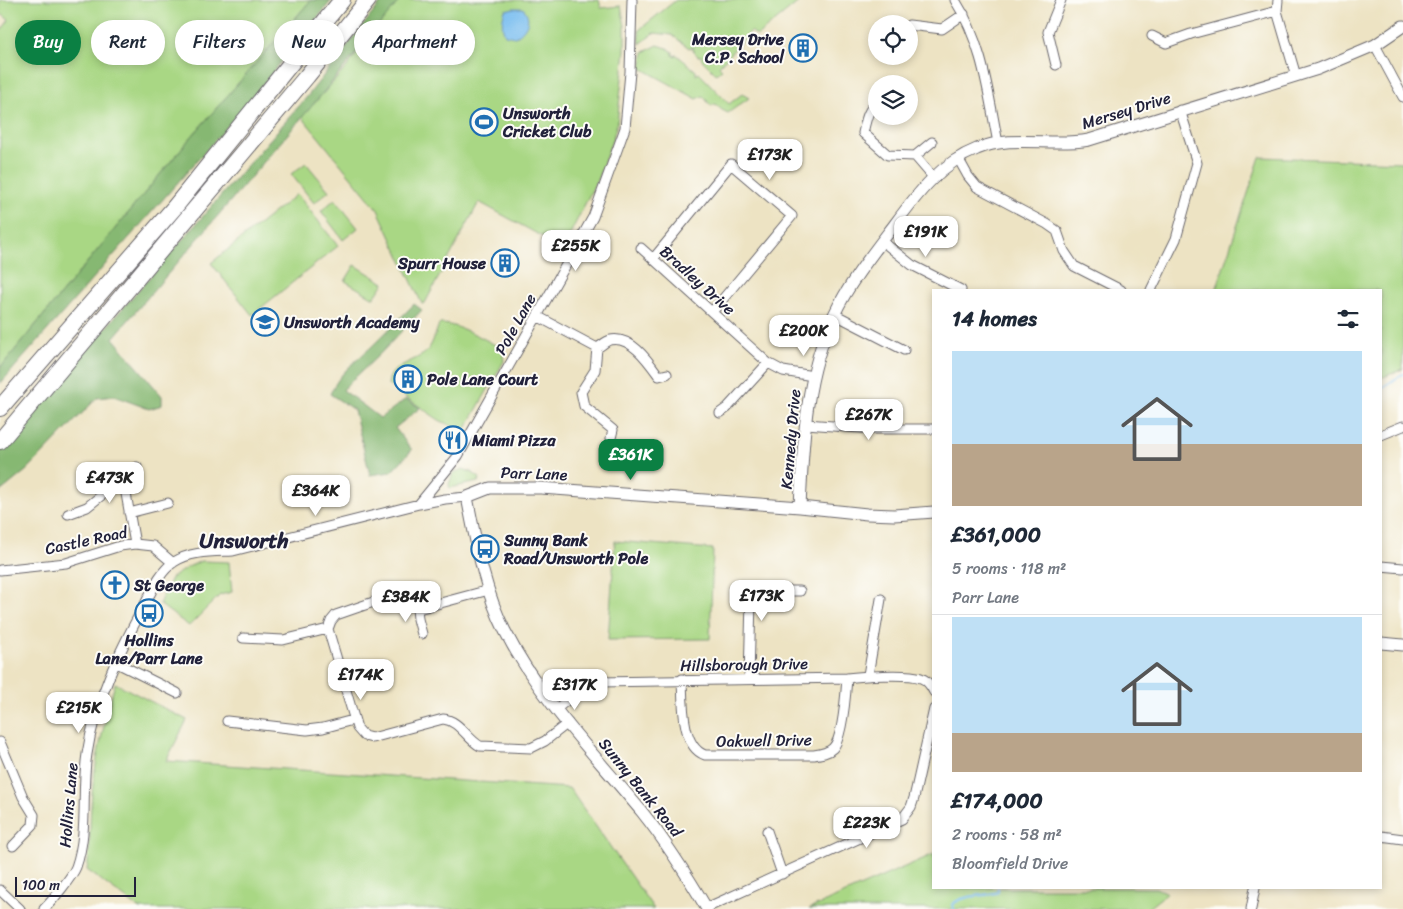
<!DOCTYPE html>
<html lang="en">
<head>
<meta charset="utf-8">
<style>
  :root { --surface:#fff; --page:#f2f2f3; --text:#1f2937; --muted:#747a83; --line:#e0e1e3; --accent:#0b8043 }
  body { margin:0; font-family:Sriracha,sans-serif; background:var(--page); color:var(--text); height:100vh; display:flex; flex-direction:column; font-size:19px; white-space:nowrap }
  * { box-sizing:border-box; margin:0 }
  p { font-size:16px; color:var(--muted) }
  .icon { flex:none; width:28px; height:28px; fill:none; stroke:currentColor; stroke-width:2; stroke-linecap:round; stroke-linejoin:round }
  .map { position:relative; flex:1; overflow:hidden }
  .panel { position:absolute; left:932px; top:289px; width:450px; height:600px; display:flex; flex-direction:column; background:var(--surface); border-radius:0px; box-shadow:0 2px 8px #0003 }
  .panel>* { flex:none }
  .guide { position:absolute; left:15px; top:20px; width:475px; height:45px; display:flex; gap:10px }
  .fabs { position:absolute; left:868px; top:15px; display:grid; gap:10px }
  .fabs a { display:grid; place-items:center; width:50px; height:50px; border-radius:50%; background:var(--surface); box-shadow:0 2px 8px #0003; font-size:25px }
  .scale { position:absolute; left:15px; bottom:12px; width:121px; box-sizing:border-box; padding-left:5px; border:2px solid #22223b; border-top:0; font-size:14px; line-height:18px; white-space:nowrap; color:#22223b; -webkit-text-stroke:4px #fdfcf7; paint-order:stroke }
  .price { position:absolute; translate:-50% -42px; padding:0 11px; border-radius:10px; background:#fff; color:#222; font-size:16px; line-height:32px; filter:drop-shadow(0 1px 2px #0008) }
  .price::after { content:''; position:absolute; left:50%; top:30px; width:15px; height:11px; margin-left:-8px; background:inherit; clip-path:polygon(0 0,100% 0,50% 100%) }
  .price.on { background:var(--accent); color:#fff }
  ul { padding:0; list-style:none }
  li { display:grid; align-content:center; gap:10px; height:265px; padding:0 20px }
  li+li { border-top:1px solid var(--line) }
  li span { display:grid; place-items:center; height:155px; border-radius:0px; color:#555 }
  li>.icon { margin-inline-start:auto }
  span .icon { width:90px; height:90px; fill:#fffc; stroke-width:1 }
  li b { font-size:21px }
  h2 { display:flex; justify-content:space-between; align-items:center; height:60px; padding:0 20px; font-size:21px }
  .chip { padding:0 18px; border-radius:22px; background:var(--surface); box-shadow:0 2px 8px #0003; font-size:18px; line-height:45px }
  .chip.on { background:var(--accent); color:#fff }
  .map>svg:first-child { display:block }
</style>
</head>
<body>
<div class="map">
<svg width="1403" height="909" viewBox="0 0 1403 909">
  <rect width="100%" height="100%" fill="#fdfcf7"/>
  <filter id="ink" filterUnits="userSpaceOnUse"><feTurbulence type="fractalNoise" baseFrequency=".02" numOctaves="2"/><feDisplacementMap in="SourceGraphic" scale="10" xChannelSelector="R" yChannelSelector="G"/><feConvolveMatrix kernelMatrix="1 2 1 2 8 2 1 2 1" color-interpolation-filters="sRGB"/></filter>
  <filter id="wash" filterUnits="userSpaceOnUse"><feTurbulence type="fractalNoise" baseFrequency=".0096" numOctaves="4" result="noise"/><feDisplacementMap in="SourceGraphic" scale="20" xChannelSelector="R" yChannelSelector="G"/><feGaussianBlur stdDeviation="1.12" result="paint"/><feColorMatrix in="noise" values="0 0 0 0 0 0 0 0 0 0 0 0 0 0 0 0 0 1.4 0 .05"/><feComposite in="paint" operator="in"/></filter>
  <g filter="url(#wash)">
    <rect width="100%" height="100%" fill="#ede3c3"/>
    <!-- green -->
    <path fill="#a9d784" stroke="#667c60" d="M0,0H311L186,143L0,368V32L9,20L0,13Z
      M397,0H599L601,8L621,6L625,26V50L617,124L613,138L598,178L563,248L479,202L425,303L422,304L378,210L302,117L346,68Z
      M676,0H801L757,36L751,31L719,66L722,69L716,74L701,59L702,56H698L693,51V47L689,48L672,35L654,33L640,44L639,30Z
      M658,45L667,48L673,52V56L677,55L696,71V75L699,73L729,104L742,94L749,98L728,113L722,110L715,104L711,106L703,96L697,99L641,68L644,52Z
      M1260,157L1403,162V369L1381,378V290H1216Z
      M306,163L329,191L314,203L291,174Z
      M297,194L338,246L252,315L211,263Z
      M335,199L358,228L343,240L321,211Z
      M355,265L384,283L374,298L345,281Z
      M439,324C457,323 487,340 502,349L504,361L464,432L439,420L388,385C389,365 412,363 425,353C432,347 436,332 439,324Z
      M463,469L471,472L480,478L478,482L450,488L449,484L453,473Z
      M615,541L713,549L710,639L608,640Z
      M201,561L229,562L232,592L220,595L189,626L159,604L171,578L188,567Z
      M115,683L187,720L166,761L569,788L654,909H140L87,870C91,842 89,813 93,785C97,751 106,717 115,683Z
      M934,854V888H1156L1167,893L1147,909H809Z"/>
    <!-- forest -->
    <path fill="#86b872" stroke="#546d56" d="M311,0H332L240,112L0,384V368L186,143Z
      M383,0H400L317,100L113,338L162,396V405L149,409L114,396L97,398L27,470L0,492V449L306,98Z
      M414,304L422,310L379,355L346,386L343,390L380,418L406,399L420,408L395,428L412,450L391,472L370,475L354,410L330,394C340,372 353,364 370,348C385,334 399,319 414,304Z"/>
    <!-- water -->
    <path fill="#79bef0" stroke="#4e7096" d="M514,8H523C533,19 526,30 515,37L505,35C501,26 502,19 505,10Z"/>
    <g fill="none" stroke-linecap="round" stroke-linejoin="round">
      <!-- stream -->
      <path stroke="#79bef0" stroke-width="2.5" d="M1381,389L1403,374
        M954,909L952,905C963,894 984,897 998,892V888"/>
    </g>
  </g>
  <g filter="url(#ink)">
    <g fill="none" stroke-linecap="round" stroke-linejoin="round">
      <!-- minor casing -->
      <g stroke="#69666b" stroke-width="11">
        <path id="minor" d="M955,0C983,44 988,92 998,143
          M1278,0L1277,11L1296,76
          M909,25L942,29L964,14
          M1152,36L1166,43L1191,34L1277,11
          M1375,45L1403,97
          M1056,65L1048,32L1061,0
          M876,103C867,111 866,121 863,133L888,155L915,156L933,177
          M915,156L932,142
          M958,158L968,176L977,187L1047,224L1057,231L1064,251L1074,266L1121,290
          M882,241L912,265L961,290
          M641,248L768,363L783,371L813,376
          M653,259L731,164L792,216L712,312
          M1151,290L1176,239L1197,163L1180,110
          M834,314L904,350
          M537,316L597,348C601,346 606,341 610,340C631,335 649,362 659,376L667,374
          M597,348L595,370L581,392L584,406L613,430L611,438
          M720,413L727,408L768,363
          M806,424L873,429H934
          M1381,435L1403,426
          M120,481L125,488L135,544
          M419,504L458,456L593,217L625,128L630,72L632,0
          M129,513L168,503
          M68,514L87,507L137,467
          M1381,566L1403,568
          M0,570L66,563L120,546L135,544L153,546L173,563
          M489,590L422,608C407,608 400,597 385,598L336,615L331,621L328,629L357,728L364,736L372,738L443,719C459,720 467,739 480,746L531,748L545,741L568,723
          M417,608L418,619L422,634
          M243,638L283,640L328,629
          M115,662L177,693
          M868,675L881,599
          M682,679C683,701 681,747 705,755H814C821,754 828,753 833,748C843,738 846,692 847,678
          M749,679L751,599L760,591H800
          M556,709L587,685L599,682L847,678C861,676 908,673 921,678C927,680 931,686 934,692
          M227,721L307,730L323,728L353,720
          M0,742L23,797L34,815L33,825L13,846
          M767,831L782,874
          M1381,836L1403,839
          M0,890L20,909
          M706,908L902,819L911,807L914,798L934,709
          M44,909C52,901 72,877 76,867C89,830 81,791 87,754C95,701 119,652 144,606C152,591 159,572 174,562C191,551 212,552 233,551L419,504L445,499L467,497
          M1251,909L1255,888"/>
      </g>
      <!-- tertiary casing -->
      <g stroke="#69666b" stroke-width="13">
        <path id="tertiary" d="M800,507C803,443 805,375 834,315C849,283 873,253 895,224C917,194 941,163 977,149C1013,134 1051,147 1089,140L1318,69L1375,45L1403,26
          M1381,643L1403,645
          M707,909C687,875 666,842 642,812C594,754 539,698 505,631C484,590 476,542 467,497L490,488H541L800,507L867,514L894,515L934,512"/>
      </g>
      <!-- motorway casing -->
      <g stroke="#69666b" stroke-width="18">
        <path id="motorway" d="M0,408L174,208L342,0
          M0,441L307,76L368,0"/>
      </g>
      <!-- minor -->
      <use href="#minor" stroke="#fff" stroke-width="9"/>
      <!-- tertiary -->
      <use href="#tertiary" stroke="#fff" stroke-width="11"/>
      <!-- motorway -->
      <use href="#motorway" stroke="#fff" stroke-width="16"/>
    </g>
  </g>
  <!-- icons -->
  <defs>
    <g id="building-ring" transform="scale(1.4375)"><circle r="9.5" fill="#fdfcf7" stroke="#1f6fb2" stroke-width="1.5"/><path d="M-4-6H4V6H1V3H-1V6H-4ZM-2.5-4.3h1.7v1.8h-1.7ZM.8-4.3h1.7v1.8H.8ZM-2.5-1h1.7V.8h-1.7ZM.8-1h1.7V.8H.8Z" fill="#1f6fb2"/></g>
    <g id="stadium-ring" transform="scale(1.4375)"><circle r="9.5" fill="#fdfcf7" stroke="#1f6fb2" stroke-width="1.5"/><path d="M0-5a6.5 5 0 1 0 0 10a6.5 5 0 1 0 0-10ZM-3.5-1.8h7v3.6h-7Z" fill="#1f6fb2"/></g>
    <g id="school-ring" transform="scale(1.4375)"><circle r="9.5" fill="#fdfcf7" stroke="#1f6fb2" stroke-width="1.5"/><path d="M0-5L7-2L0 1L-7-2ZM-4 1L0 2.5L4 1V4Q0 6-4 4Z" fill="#1f6fb2"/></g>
    <g id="restaurant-ring" transform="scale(1.4375)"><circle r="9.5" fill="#fdfcf7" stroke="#1f6fb2" stroke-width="1.5"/><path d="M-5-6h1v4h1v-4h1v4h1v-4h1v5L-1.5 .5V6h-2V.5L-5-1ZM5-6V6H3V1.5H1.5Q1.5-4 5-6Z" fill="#1f6fb2"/></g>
    <g id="bus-ring" transform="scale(1.4375)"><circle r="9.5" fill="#fdfcf7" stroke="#1f6fb2" stroke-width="1.5"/><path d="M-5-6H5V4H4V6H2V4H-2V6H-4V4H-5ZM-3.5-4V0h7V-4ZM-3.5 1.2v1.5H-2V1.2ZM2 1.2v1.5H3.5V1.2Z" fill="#1f6fb2"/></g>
    <g id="church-ring" transform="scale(1.4375)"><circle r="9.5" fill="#fdfcf7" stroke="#1f6fb2" stroke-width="1.5"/><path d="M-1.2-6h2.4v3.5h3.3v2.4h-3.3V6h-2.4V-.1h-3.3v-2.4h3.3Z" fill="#1f6fb2"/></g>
  </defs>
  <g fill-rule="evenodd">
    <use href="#building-ring" x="803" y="48"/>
    <use href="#stadium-ring" x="484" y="122"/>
    <use href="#building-ring" x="505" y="263"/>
    <use href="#school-ring" x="265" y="322"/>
    <use href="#building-ring" x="408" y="379"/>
    <use href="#restaurant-ring" x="453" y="440"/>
    <use href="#bus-ring" x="485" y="549"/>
    <use href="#church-ring" x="115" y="585"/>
    <use href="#bus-ring" x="149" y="613"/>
  </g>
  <g text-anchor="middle" stroke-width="4" stroke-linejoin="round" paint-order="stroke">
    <!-- poi labels -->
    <g font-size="16" font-weight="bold" fill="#22223b" stroke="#fdfcf7" text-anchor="start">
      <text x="784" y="45" text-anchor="end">Mersey Drive<tspan x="784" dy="18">C.P. School</tspan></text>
      <text x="503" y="119">Unsworth<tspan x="503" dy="18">Cricket Club</tspan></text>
      <text x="486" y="269" text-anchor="end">Spurr House</text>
      <text x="284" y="328">Unsworth Academy</text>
      <text x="427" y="385">Pole Lane Court</text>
      <text x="472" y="446">Miami Pizza</text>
      <text x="504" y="546">Sunny Bank<tspan x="504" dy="18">Road/Unsworth Pole</tspan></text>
      <text x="134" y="591">St George</text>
      <text x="149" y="646" text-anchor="middle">Hollins<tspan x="149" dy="18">Lane/Parr Lane</tspan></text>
    </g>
    <!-- street labels -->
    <g font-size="16" fill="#22223b" stroke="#fdfcf7">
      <text transform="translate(1126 110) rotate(-17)" y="6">Mersey Drive</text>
      <text transform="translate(698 280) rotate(42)" y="6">Bradley Drive</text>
      <text transform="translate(515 324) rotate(-61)" y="6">Pole Lane</text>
      <text transform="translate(790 439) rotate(-85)" y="6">Kennedy Drive</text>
      <text transform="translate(534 473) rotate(2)" y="6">Parr Lane</text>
      <text transform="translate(86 540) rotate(-12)" y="6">Castle Road</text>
      <text transform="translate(744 664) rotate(-1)" y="6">Hillsborough Drive</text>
      <text transform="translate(764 740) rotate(-1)" y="6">Oakwell Drive</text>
      <text transform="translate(641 787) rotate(51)" y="6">Sunny Bank Road</text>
      <text transform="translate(68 805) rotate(-85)" y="6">Hollins Lane</text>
    </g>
    <!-- district labels -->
    <g font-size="21" font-weight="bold" fill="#22223b" stroke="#fdfcf7">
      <text x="244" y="548">Unsworth</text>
    </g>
  </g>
</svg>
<div class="fabs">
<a><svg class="icon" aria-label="locate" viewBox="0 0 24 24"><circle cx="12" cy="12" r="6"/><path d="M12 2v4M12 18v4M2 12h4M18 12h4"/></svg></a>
<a><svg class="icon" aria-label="layers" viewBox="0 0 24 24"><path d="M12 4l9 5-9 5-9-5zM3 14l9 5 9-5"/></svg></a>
</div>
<div class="scale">100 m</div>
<b class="price" style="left:770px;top:181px">£173K</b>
<b class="price" style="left:926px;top:258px">£191K</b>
<b class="price" style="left:576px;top:272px">£255K</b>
<b class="price" style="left:804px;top:357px">£200K</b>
<b class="price" style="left:869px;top:441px">£267K</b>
<b class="price on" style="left:631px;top:481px">£361K</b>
<b class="price" style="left:110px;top:504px">£473K</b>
<b class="price" style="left:316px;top:517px">£364K</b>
<b class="price" style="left:762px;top:622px">£173K</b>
<b class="price" style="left:406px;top:623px">£384K</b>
<b class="price" style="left:361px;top:701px">£174K</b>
<b class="price" style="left:575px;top:711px">£317K</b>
<b class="price" style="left:79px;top:734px">£215K</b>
<b class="price" style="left:867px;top:849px">£223K</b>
<div class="guide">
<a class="chip on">Buy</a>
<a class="chip">Rent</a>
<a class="chip">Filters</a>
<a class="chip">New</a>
<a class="chip">Apartment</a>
</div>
<section class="panel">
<h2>14 homes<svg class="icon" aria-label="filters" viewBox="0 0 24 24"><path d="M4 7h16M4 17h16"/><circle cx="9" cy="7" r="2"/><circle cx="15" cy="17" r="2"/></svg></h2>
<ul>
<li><span style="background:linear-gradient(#bfe0f5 60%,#b9a48a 0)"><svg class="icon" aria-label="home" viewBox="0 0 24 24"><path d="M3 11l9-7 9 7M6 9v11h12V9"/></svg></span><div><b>£361,000</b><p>5 rooms · 118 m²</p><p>Parr Lane</p></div></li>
<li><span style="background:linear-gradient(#bfe0f5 75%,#b9a48a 0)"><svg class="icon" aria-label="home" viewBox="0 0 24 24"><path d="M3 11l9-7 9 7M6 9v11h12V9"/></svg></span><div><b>£174,000</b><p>2 rooms · 58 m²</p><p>Bloomfield Drive</p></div></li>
</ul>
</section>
</div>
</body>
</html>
